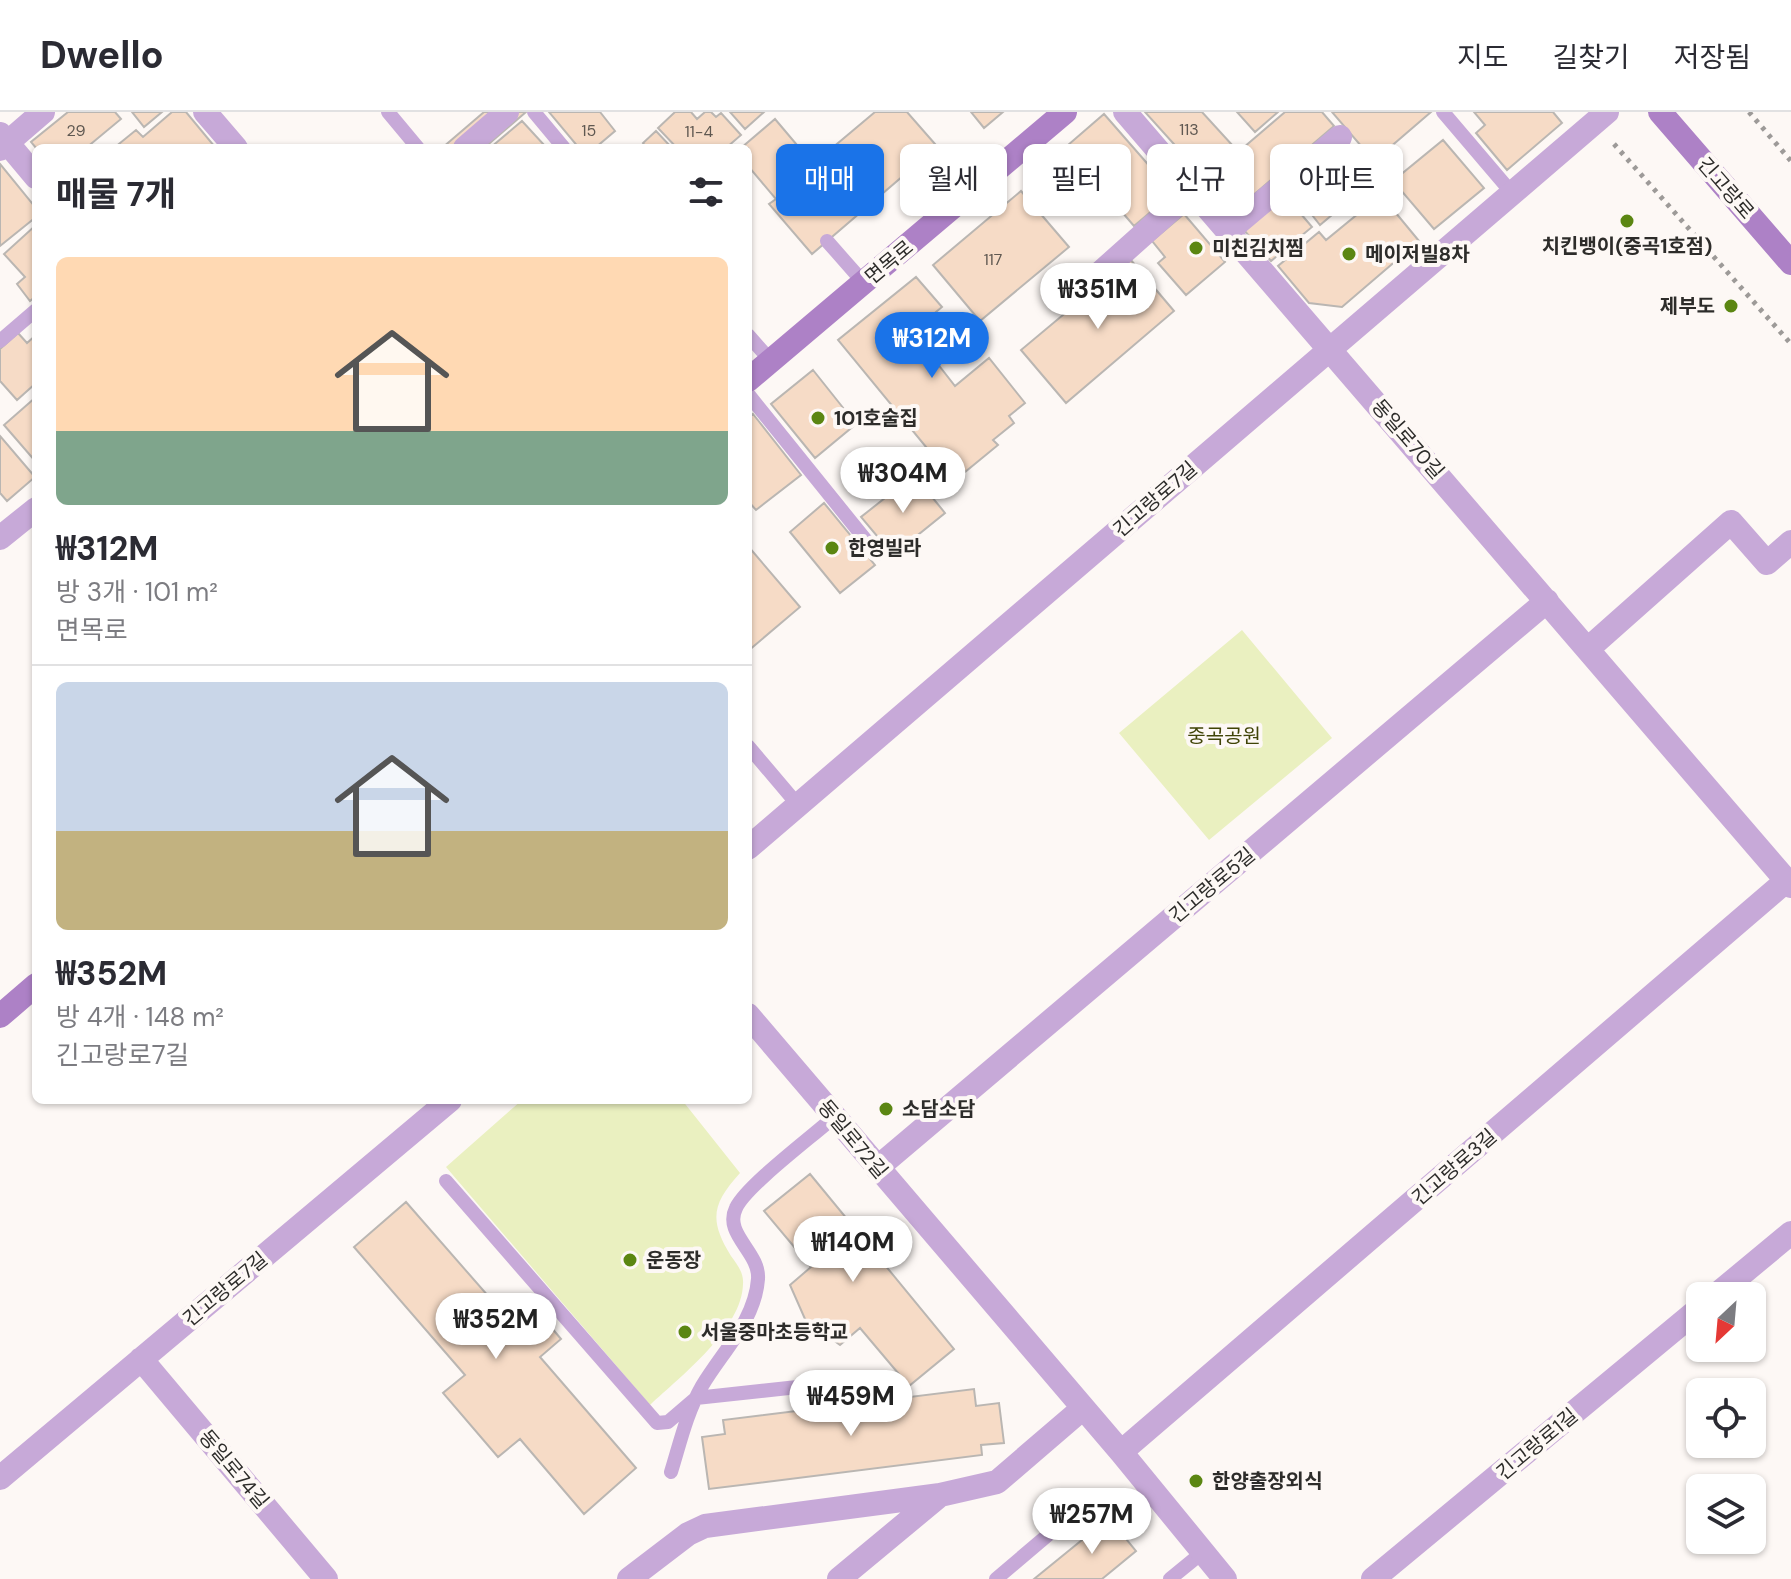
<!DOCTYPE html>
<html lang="ko">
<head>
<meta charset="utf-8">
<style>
  :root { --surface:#fff; --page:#f7f7f7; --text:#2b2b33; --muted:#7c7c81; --line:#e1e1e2; --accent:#1a73e8 }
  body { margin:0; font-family:"DM Sans","Noto Sans KR",sans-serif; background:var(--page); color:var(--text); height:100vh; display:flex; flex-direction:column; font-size:30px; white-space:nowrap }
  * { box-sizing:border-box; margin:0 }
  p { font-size:26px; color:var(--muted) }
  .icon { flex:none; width:44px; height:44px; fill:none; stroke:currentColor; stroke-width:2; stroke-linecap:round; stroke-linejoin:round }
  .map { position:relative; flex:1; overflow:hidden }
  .details { position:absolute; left:32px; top:32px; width:720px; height:960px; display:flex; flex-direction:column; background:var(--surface); border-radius:12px; box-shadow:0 2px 6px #0004 }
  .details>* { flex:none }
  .guide { position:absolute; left:776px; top:32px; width:760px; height:72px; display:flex; gap:16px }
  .needle { width:52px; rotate:206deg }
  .controls { position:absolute; left:1686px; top:1170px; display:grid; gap:16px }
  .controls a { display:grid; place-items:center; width:80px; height:80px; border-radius:12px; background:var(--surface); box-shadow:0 2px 6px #0004; font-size:40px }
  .price { position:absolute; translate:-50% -68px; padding:0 18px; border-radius:28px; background:#fff; color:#222; font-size:26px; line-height:52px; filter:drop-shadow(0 2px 4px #0008) }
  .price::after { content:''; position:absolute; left:50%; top:48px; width:24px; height:18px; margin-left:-12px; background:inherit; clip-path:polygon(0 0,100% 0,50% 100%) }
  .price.selected { background:var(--accent); color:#fff }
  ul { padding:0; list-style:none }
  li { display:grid; align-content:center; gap:16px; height:424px; padding:0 24px }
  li+li { border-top:2px solid var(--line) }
  li span { display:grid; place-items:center; height:248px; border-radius:12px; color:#555 }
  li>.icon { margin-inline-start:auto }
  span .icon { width:144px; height:144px; fill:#fffc; stroke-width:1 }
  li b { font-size:34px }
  h2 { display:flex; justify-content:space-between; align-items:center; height:96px; padding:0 24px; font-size:34px }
  .pill { padding:0 28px; border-radius:12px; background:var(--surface); box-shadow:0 2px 6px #0004; font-size:28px; line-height:72px }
  .pill.selected { background:var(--accent); color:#fff }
  header { display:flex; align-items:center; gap:48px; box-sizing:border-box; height:112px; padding:0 40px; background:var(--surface); border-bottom:2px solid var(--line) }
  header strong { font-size:38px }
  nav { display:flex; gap:44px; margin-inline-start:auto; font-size:28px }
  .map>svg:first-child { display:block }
</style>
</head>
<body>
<header>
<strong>Dwello</strong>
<nav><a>지도</a><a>길찾기</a><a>저장됨</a></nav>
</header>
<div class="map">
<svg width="1791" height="1467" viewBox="0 0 1791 1467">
  <rect width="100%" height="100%" fill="#fdf8f5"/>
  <!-- green -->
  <path fill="#eaf0c0" d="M1242,518L1332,626L1209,728L1119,621Z
    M522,988H682L740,1061C713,1091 708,1107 731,1144C737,1152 744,1161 743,1172C742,1217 681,1264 650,1293L446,1055Z"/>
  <!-- building -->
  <path fill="#f6dbc6" stroke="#bab6b2" stroke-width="2" d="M68,0H115L121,7L86,36H36L31,30Z
    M132,0H162L144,15Z
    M172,0H186L215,35L114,36L136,18L143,25Z
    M484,0H526L484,36H442Z
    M549,0H600L615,19L595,36H579Z
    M675,0H691L697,7L705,0H711L716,5L721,1L741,23L726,36H677L658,16Z
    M730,0H764L745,17Z
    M875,0H907L942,40L908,70L903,64L812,142L769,92L776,87L748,54V36H741L775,7L813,52Z
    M971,0H1003L984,16Z
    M1145,0H1202L1233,34L1201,62Z
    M1237,0H1278L1255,20Z
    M1285,0H1322L1334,14L1244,91L1216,59Z
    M1332,0H1431L1374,49Z
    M1474,0H1553L1562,11L1507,58L1476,21L1485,13Z
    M1104,2L1173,81L1134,114L1098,72L1078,90L1046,52Z
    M522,9L545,34L543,36H490Z
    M656,19L672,36H647L643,31Z
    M1443,28L1484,76L1434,117L1393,69Z
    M1342,37L1356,55L1364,48L1376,63L1356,80L1329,47Z
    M0,52L36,96V105L0,134Z
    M1316,54L1336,78L1342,73L1352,86L1320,113L1290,75Z
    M1021,79L1069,135L980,209L933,153Z
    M1284,82L1312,115L1271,149L1243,117Z
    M1381,83L1419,129L1342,195L1309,191L1278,154L1319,120L1326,128Z
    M1184,102L1225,150L1186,183L1158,151L1165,145L1152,129Z
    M36,113V184L30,189L17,172L25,165L4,142Z
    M1130,147L1174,199L1066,291L1021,238Z
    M916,165L942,195L936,200L961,232L937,251L955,274L989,246L1025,291L1009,304L1014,311L993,328L998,333L954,369L838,228Z
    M18,221L27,231L36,223V271L17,288L0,269V237Z
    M813,258L856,312L815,346L771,292Z
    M36,285V350L4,313Z
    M753,302L801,363L756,398L748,389V306Z
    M0,324L35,365L7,389L0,381Z
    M914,363L945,401L893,443L861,405Z
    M824,391L875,453L840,481L790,420Z
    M748,434L800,495L748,539Z
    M810,1062L954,1237L909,1274L860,1216L840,1233L805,1207L790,1173L811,1155L764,1099Z
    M406,1090L503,1201L524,1183L561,1227L540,1245L636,1356L584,1402L520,1327L498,1345L443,1281L465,1263L354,1135Z
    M974,1277L976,1294L999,1291L1004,1331L981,1333L982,1343L709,1377L702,1325L725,1322L723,1308Z
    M1109,1406L1136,1439L1102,1467H1034Z"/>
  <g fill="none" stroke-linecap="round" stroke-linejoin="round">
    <!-- path -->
    <path stroke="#9d9a98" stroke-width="5" stroke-dasharray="4 6" stroke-linecap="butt" d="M1749,0L1791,49
      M1614,32L1791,232"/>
    <!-- lane -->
    <path stroke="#c7a9d8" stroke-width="14" d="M388,0L418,36
      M534,0L564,36
      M1443,0L1512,81
      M827,129L864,171
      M748,223L771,249
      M0,229L36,198
      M748,282L877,442
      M748,634L798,693
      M446,1069L657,1311L668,1310L696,1286L862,1268
      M671,1360C680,1331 687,1300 702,1274C722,1240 755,1209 758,1167C760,1140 723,1122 736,1096C746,1074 813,1024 834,1005
      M996,1467L1075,1400
      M1170,1467L1203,1440"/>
    <!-- street -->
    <path stroke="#c7a9d8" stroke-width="24" d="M205,0L236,36
      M1125,0L1791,774
      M0,22L36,65
      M465,36L507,0
      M0,37L43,0
      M1228,119L1340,25
      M1071,187L1193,78
      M0,426L36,397
      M1589,536L1731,410L1767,451L1791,430
      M748,736L1607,0
      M748,903L1121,1340L1225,1467
      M877,1056L1547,489
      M1715,1184L1791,1121
      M141,1247L326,1467
      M1121,1340L1786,769
      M0,1366L450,988
      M629,1467L688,1422L705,1414L940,1383L997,1370L1082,1297
      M839,1467L939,1384
      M1373,1467L1700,1196"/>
    <!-- secondary -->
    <path stroke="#ad81c6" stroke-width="24" d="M1660,0L1791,151
      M748,268L1065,0
      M0,904L36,873"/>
  </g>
  <!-- markers -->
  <g fill="#5b8612" stroke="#fdf8f5" stroke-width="3">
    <circle cx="1627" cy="109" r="8"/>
    <circle cx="1196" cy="136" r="8"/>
    <circle cx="1349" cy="142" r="8"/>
    <circle cx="1731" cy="194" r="8"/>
    <circle cx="818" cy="306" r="8"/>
    <circle cx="832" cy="436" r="8"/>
    <circle cx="886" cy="997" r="8"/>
    <circle cx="630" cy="1148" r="8"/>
    <circle cx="685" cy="1220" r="8"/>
    <circle cx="1196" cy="1369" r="8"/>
  </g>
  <g text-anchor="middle" stroke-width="8" stroke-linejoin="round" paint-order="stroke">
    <!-- number labels -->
    <g font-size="16" fill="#5f5851">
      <text x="1189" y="23">113</text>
      <text x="76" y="24">29</text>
      <text x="589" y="24">15</text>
      <text x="699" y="25">11-4</text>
      <text x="993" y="153">117</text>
    </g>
    <!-- street labels -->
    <g font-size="20" fill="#2d2c2a" stroke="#fdf8f5">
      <text transform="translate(1726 76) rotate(49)" y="7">긴고랑로</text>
      <text transform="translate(889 150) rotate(-40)" y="7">면목로</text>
      <text transform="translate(1408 327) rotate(49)" y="7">동일로70길</text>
      <text transform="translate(1155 387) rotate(-41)" y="7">긴고랑로7길</text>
      <text transform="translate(1212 773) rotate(-40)" y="7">긴고랑로5길</text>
      <text transform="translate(853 1027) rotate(50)" y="7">동일로72길</text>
      <text transform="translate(1454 1055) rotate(-41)" y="7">긴고랑로3길</text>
      <text transform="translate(225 1177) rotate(-40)" y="7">긴고랑로7길</text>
      <text transform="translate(1537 1332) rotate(-40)" y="7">긴고랑로1길</text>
      <text transform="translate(234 1357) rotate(50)" y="7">동일로74길</text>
    </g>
    <!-- poi labels -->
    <g font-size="20" font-weight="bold" fill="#2d2c2a" stroke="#fdf8f5" text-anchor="start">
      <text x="1627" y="141" text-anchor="middle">치킨뱅이(중곡1호점)</text>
      <text x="1212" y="143">미친김치찜</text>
      <text x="1365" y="149">메이저빌8차</text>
      <text x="1715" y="201" text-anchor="end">제부도</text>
      <text x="834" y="313">101호술집</text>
      <text x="848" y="443">한영빌라</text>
      <text x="902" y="1004">소담소담</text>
      <text x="646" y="1155">운동장</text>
      <text x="701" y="1227">서울중마초등학교</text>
      <text x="1212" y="1376">한양출장외식</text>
    </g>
    <!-- park labels -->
    <g font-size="20" fill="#404407" stroke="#fdf8f5">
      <text x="1224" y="631">중곡공원</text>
    </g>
  </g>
</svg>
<div class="controls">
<a><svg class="needle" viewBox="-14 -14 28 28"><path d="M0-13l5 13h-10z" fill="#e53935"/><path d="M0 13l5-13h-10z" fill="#7c7c81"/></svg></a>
<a><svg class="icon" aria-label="locate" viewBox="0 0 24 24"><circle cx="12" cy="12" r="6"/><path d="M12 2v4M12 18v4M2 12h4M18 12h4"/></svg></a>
<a><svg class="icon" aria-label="layers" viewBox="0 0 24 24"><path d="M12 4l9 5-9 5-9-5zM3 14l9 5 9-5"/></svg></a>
</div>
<b class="price" style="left:1098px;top:219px">₩351M</b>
<b class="price selected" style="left:932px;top:268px">₩312M</b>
<b class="price" style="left:903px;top:403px">₩304M</b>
<b class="price" style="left:853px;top:1172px">₩140M</b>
<b class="price" style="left:496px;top:1249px">₩352M</b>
<b class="price" style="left:851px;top:1326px">₩459M</b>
<b class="price" style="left:1092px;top:1444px">₩257M</b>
<div class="guide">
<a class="pill selected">매매</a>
<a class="pill">월세</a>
<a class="pill">필터</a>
<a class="pill">신규</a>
<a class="pill">아파트</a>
</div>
<section class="details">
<h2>매물 7개<svg class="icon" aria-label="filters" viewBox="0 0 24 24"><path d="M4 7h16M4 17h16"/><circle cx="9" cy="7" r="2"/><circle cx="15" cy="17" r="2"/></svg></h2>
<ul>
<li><span style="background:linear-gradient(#ffd9b3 70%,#7fa58c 0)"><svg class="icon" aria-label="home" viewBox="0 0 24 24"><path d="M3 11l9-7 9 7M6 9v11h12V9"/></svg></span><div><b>₩312M</b><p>방 3개 · 101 m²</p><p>면목로</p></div></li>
<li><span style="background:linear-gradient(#c9d6e8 60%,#c2b280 0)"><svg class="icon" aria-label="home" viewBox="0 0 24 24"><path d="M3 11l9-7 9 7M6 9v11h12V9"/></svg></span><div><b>₩352M</b><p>방 4개 · 148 m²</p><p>긴고랑로7길</p></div></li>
</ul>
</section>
</div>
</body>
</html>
